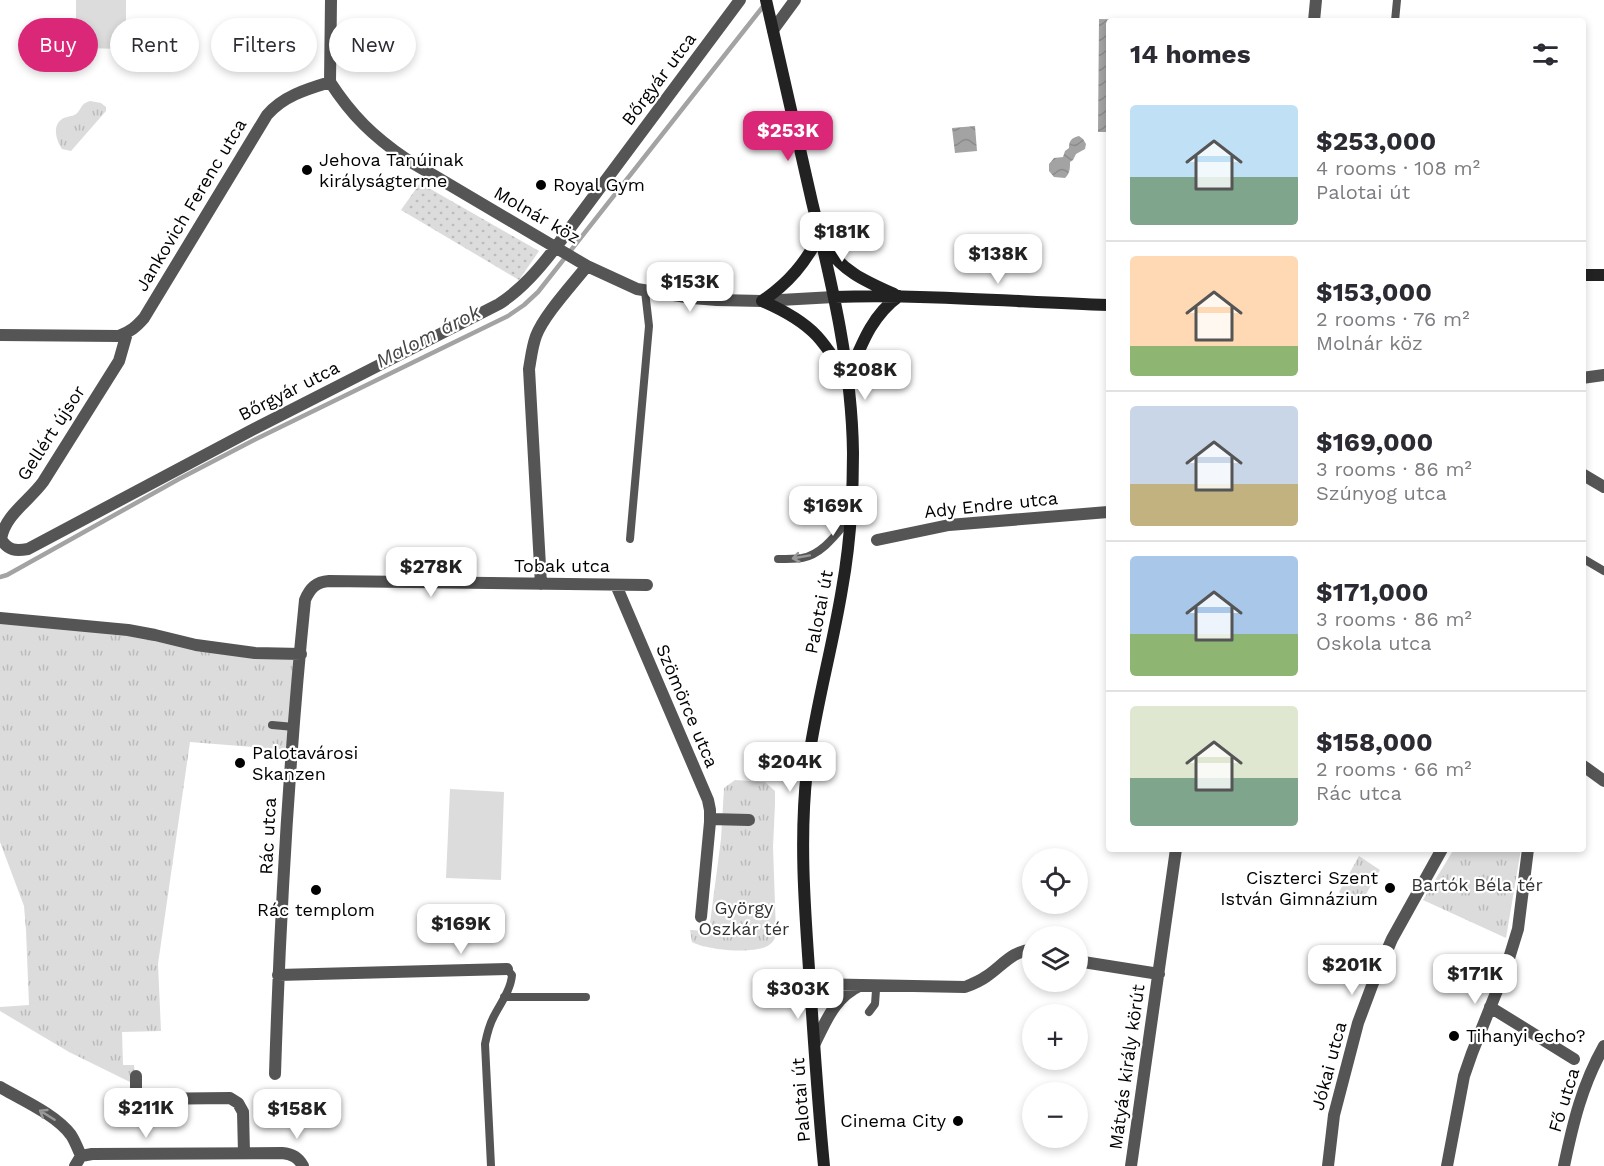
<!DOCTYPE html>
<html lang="en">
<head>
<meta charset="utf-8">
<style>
  :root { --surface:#fff; --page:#f2f2f3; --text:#2b2b33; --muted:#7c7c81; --line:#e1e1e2; --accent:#db2777 }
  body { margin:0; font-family:"Work Sans",sans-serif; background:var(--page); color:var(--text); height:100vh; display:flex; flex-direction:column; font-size:22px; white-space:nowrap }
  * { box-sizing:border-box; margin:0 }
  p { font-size:20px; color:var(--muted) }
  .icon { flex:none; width:33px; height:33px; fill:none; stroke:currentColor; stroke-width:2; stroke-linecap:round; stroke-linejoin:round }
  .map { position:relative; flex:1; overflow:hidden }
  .details { position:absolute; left:1106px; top:18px; width:480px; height:834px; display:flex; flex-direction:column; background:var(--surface); border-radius:6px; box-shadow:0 3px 9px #0003 }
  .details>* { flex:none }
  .top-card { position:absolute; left:18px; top:18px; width:570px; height:54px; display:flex; gap:12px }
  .tools { position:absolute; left:1022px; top:848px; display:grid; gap:12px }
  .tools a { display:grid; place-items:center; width:66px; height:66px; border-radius:50%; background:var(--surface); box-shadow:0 3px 9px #0003; font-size:30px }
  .price { position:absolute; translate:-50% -51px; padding:0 14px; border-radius:12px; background:#fff; color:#222; font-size:20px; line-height:39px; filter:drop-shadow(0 2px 3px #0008) }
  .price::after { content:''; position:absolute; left:50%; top:36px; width:18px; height:14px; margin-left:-9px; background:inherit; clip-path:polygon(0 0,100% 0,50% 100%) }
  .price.current { background:var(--accent); color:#fff }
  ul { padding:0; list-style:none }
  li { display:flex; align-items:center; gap:18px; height:150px; padding:0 24px }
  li+li { border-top:2px solid var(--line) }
  li span { display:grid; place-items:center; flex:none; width:168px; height:120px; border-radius:6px; color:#555 }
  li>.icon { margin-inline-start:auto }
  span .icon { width:72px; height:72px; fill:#fffc; stroke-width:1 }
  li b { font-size:26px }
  h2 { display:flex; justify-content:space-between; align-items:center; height:72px; padding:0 24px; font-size:26px }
  .chip { padding:0 21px; border-radius:27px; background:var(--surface); box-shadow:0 3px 9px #0003; font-size:21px; line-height:54px }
  .chip.current { background:var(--accent); color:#fff }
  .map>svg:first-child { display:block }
</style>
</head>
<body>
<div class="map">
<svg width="1604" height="1166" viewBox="0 0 1604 1166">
  <defs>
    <pattern id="grass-dots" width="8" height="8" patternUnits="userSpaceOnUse" patternTransform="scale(1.5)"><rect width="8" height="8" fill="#dcdcdc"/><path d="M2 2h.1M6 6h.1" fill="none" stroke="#bbb" stroke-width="1.8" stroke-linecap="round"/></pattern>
    <pattern id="park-tufts" width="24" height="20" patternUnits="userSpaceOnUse" patternTransform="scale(1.5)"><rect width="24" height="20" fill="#dcdcdc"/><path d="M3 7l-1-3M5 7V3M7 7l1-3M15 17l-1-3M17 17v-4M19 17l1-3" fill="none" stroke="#bbb"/></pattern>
    <pattern id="water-waves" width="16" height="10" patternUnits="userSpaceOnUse" patternTransform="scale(1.5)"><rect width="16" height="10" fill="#a3a3a3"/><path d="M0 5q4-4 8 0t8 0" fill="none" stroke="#8b8b8b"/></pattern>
  </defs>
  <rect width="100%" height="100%" fill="#fff"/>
  <!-- grass -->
  <path fill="url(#grass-dots)" d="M420,183L539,251L519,280L401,210Z"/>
  <!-- park -->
  <path fill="url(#park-tufts)" d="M90,101L101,103L106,107V111L71,151L62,149C56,140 52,126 62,119C66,116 72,117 76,114C82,109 80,104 90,101Z
    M0,618L301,654L292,750L190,742L158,964L161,1031L122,1032L123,1065H134L136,1085L69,1052L0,1011V1007L29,1005L26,930L24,906L0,842Z
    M735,780L765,782L775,791V804L773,847L776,933C775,938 774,942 769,945C756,955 706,950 692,942L690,930L709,931L721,839L724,788Z
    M1454,849H1521L1506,938L1423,900Z
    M1359,856L1380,870L1359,906L1339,892Z"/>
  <!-- garden -->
  <path fill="#dcdcdc" d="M76,0H126V49L76,48Z
    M450,789L504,792L501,880L446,878Z"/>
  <!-- water -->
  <path fill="url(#water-waves)" d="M1099,19L1145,20V21H1108V132H1098Z
    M975,126L977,151L955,153L952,128Z
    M1079,136L1083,139L1086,144L1085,149L1076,154L1073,160L1070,162C1070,169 1070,173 1065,178L1054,177L1049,171V164L1054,158L1063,157L1065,151L1069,148C1069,141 1071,138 1079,136Z"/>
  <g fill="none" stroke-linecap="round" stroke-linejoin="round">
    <!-- stream -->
    <path stroke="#a3a3a3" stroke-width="4.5" d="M0,577L7,575L179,479L256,439L508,316L524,305L538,292L765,4"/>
    <!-- service -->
    <path stroke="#555" stroke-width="8" d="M1395,21L1397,0
      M630,539L649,326L645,291
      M1582,558L1604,571
      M778,559C786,559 794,559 802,558C823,554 837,533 850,518
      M272,725L294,727
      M504,997H586
      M869,1012L875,1004L876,990L882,985
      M491,1166L485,1044C487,1034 489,1025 494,1016C501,1003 511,989 512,975L507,969"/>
    <!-- pedestrian -->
    <path stroke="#555" stroke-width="12" d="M1564,1166C1573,1123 1582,1085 1604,1046"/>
    <!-- minor -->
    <path stroke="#555" stroke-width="12" d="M1314,21L1316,0
      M773,30L795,0
      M330,82C352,116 373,136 406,159L587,266L637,289L692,298L717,300L762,301L834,297
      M330,82L331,0
      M127,333L119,361L43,482C29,501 5,515 1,539C8,551 16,551 28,549L252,430L499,304C522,289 539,269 556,247L740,0
      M0,335L119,336C130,332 136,327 144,318L267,115C283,96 307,89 330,82
      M1582,378L1604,375
      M1582,474L1604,487
      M877,540L949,525L1108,512
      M541,584L529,369C531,358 532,347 536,336C544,315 572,285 587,266
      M616,585L708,800L710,810V822L701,917
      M0,618L128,630L155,635L196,645L255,653L301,654
      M1582,765L1604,781
      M710,819L749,820
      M1077,961L1159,974
      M278,975L507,969
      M810,984L965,987C973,984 980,981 987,976C1002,966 1013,950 1032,950
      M1490,1007L1574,1059
      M815,1043C827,1019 835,997 861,985
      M275,1074C280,916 289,758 305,600C310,588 316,582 329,581L647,585
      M136,1076V1094L140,1099L230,1098L238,1103L243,1112L244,1153
      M0,1087C22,1100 55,1114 71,1135C75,1141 78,1149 81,1156
      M75,1166L81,1156L92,1154L282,1153C292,1154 298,1157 303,1166
      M1131,1166L1176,849
      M1328,1166L1334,1115L1358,1023L1373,983L1392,939L1442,849
      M1447,1166L1464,1076L1472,1053L1506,968L1518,929L1528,849"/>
    <!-- secondary -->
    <path stroke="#222" stroke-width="12" d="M766,0C781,67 797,135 812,202C832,284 852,368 853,453C853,498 850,545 842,589C832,650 815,709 807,770C799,840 805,912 810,983C814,1044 818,1105 824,1166
      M825,244C841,271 867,282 894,294
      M1582,275H1604
      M834,297C926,294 1017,302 1108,305
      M762,301C783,310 802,320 817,336C828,348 836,362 845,374
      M762,301C789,283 805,263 820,235
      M848,377C861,346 871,316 899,296"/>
  </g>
  <!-- one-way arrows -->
  <defs><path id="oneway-shaft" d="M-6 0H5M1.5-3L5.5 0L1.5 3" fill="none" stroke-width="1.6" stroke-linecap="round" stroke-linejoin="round" transform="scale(1.5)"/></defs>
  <g stroke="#999">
    <use href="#oneway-shaft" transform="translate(801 557) rotate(170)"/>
    <use href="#oneway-shaft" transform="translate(47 1115) rotate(-148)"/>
  </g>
  <!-- markers -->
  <g fill="#000" stroke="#fff" stroke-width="2">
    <circle cx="307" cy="170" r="6"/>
    <circle cx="541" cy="185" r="6"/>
    <circle cx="240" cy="763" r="6"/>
    <circle cx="1390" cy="888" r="6"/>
    <circle cx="316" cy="890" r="6"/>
    <circle cx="1454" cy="1036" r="6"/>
    <circle cx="958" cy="1121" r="6"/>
  </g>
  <g text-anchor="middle" stroke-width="4.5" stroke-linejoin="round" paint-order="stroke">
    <!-- street labels -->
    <g font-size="18" fill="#000" stroke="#fff">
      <text transform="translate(659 79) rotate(-53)" y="6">Bőrgyár utca</text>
      <text transform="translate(191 205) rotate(-59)" y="6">Jankovich Ferenc utca</text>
      <text transform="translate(537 215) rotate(30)" y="6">Molnár köz</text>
      <text transform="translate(289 391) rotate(-27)" y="6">Bőrgyár utca</text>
      <text transform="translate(51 433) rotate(-57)" y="6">Gellért újsor</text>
      <text transform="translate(991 505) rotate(-6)" y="6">Ady Endre utca</text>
      <text x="562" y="572">Tobak utca</text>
      <text transform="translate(819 612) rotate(-79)" y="6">Palotai út</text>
      <text transform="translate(687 706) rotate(67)" y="6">Szömörce utca</text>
      <text transform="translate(268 836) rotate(-87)" y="6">Rác utca</text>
      <text transform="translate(1329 1066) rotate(-75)" y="6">Jókai utca</text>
      <text transform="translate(1127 1067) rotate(-82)" y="6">Mátyás király körút</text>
      <text transform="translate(801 1100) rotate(-94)" y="6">Palotai út</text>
      <text transform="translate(1564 1100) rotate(-73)" y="6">Fő utca</text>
    </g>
    <!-- poi labels -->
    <g font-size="18" fill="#000" stroke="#fff" text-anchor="start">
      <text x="319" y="166">Jehova Tanúinak<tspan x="319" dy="21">királyságterme</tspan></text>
      <text x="553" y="191">Royal Gym</text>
      <text x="252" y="759">Palotavárosi<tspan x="252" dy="21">Skanzen</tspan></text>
      <text x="1378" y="884" text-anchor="end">Ciszterci Szent<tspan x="1378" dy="21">István Gimnázium</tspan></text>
      <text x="316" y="916" text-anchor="middle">Rác templom</text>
      <text x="1466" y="1042">Tihanyi echo?</text>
      <text x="946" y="1127" text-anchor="end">Cinema City</text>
    </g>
    <!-- park labels -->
    <g font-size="18" fill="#333" stroke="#fff">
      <text x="1477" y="891">Bartók Béla tér</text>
      <text x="744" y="914">György<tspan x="744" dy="21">Oszkár tér</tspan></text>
    </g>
    <!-- water labels -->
    <g font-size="20" font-style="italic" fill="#444" stroke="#fff">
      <text transform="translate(428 336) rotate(-27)" y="7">Malom árok</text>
    </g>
  </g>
</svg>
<div class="tools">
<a><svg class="icon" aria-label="locate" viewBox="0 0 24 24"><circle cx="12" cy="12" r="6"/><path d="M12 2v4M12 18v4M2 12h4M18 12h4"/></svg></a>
<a><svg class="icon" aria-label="layers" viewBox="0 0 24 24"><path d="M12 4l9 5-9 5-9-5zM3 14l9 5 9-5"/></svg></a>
<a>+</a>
<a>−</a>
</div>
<b class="price current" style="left:788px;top:162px">$253K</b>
<b class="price" style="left:842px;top:263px">$181K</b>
<b class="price" style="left:998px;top:285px">$138K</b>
<b class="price" style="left:690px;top:313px">$153K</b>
<b class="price" style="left:865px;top:401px">$208K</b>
<b class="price" style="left:833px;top:537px">$169K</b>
<b class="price" style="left:431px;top:598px">$278K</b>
<b class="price" style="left:790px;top:793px">$204K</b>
<b class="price" style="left:461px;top:955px">$169K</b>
<b class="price" style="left:1352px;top:996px">$201K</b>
<b class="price" style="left:1475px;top:1005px">$171K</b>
<b class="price" style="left:798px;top:1020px">$303K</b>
<b class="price" style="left:146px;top:1139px">$211K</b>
<b class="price" style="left:297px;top:1140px">$158K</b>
<div class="top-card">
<a class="chip current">Buy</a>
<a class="chip">Rent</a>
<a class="chip">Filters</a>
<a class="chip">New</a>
</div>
<section class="details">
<h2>14 homes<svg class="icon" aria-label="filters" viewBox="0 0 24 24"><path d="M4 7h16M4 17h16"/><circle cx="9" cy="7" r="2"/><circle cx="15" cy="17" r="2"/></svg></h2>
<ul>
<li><span style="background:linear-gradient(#bfe0f5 60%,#7fa58c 0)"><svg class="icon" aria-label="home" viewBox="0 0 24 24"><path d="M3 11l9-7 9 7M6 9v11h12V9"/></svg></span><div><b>$253,000</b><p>4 rooms · 108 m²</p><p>Palotai út</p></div></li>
<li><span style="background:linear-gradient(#ffd9b3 75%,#8fb573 0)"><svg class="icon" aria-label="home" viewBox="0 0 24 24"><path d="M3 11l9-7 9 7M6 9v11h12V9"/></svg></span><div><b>$153,000</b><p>2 rooms · 76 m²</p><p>Molnár köz</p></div></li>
<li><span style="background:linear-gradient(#c9d6e8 65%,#c2b280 0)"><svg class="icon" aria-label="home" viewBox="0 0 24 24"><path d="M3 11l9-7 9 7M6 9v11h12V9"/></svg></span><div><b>$169,000</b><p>3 rooms · 86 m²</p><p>Szúnyog utca</p></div></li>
<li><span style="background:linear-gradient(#a9c7e8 65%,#8fb573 0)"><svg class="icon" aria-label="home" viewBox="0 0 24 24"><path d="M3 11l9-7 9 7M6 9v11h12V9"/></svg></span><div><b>$171,000</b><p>3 rooms · 86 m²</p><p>Oskola utca</p></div></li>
<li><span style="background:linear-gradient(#dfe7d0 60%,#7fa58c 0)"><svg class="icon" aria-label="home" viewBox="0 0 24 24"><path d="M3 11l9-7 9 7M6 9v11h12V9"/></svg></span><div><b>$158,000</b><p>2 rooms · 66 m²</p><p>Rác utca</p></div></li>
</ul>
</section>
</div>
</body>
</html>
